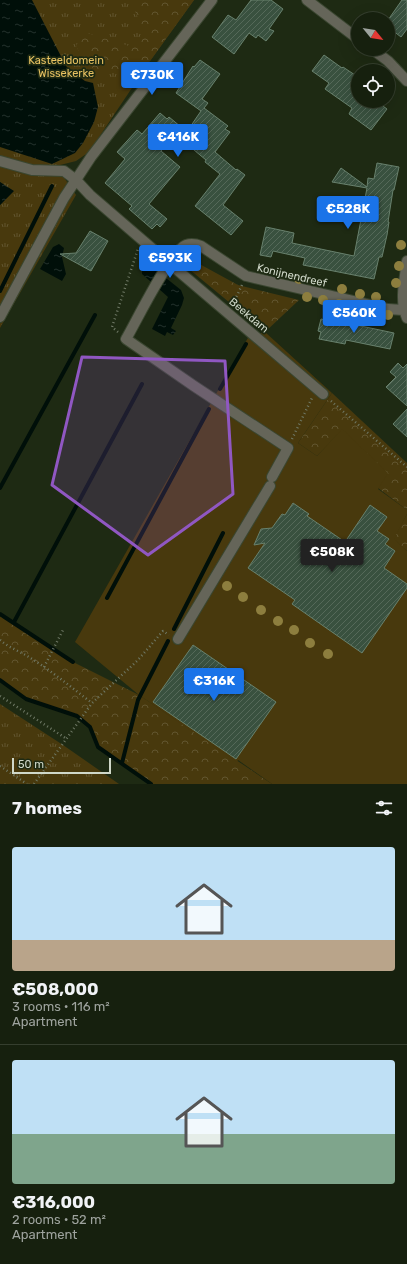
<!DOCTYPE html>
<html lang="en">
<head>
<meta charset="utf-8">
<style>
  :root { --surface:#16200e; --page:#232d1c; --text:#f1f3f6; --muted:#9ea39e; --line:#353e2e; --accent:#1a73e8 }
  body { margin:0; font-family:Rubik,sans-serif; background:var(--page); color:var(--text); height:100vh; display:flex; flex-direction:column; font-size:15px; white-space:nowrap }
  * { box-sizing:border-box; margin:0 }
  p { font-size:13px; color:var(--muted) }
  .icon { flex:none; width:22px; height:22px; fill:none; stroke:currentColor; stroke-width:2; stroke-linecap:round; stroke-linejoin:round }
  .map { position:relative; height:784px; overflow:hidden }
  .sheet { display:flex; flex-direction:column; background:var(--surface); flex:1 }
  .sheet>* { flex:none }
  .needle { width:26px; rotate:120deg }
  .controls { position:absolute; left:351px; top:12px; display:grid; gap:8px }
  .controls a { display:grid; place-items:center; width:44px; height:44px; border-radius:50%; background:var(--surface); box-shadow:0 4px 16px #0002,0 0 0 1px var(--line); font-size:20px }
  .scale { position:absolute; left:12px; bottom:10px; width:99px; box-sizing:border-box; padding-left:4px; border:2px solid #d0d8c9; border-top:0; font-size:11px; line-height:14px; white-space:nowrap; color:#d0d8c9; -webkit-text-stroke:3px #1e2a13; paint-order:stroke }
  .price { position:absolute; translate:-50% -34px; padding:0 9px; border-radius:4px; background:var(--accent); color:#fff; font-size:13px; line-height:26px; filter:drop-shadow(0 1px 2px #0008) }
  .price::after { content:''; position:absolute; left:50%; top:24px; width:12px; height:9px; margin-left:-6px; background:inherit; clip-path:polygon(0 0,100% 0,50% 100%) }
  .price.on { background:#222; color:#fff }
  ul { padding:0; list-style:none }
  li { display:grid; align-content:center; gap:8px; height:212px; padding:0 12px }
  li+li { border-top:1px solid var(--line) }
  li span { display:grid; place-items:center; height:124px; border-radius:4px; color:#555 }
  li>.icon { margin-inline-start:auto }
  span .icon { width:72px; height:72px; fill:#fffc; stroke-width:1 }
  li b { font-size:17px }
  h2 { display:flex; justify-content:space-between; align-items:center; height:48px; padding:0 12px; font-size:17px }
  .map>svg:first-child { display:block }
</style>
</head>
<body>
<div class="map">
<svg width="407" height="784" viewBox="0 0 407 784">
  <defs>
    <pattern id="grass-tufts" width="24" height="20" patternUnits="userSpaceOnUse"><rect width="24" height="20" fill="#48390d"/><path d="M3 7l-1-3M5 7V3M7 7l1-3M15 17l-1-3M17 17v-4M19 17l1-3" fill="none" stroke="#61552f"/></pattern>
    <pattern id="forest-crowns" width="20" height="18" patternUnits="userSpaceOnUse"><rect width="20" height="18" fill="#48390d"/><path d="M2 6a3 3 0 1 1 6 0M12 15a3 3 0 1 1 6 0" fill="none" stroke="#61552f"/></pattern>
    <pattern id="water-ripples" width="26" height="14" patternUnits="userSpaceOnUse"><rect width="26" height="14" fill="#000f09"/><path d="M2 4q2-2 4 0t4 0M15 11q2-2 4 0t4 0" fill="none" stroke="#24312c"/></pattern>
    <pattern id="building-hatch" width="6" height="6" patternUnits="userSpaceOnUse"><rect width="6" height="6" fill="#39513f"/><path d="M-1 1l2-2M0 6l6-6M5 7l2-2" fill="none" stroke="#556959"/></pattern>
  </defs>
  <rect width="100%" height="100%" fill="#1e2a13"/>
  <!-- grass -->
  <path fill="url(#grass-tufts)" d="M0,0H194L150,61L89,152L76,161L56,166L76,195L0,328V205L13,191L0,182Z
    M0,704L63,745L119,784H0Z"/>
  <!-- forest -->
  <path fill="url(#forest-crowns)" d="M130,0H194L150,61L123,70L101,72L87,65L76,46L84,32L129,46L142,36L143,29Z
    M194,261L238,285L299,300L265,332L189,269Z
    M332,393L407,463V510L378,488L342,430L317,456L298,443Z
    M407,514V551L393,539Z
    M0,614L73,662L139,695L272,784H151L98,747L90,727L77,716L26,699L0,680Z"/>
  <!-- pitch -->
  <path fill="#48390d" d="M265,332L332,393L298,443L317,456L342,429L388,473L378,489L407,510V514L394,539L407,551V784H272L238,760L237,762L139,695L75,642L249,336Z"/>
  <!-- water -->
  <path fill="url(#water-ripples)" d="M0,0H32L66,66L85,81L93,83L98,107L94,122L83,143L75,153L52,164L0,147Z
    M0,182L14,191L0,205Z
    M59,244L64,248L62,257L66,274L62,281L40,269L53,247Z
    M153,257L156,270L181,290L184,298L182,305L171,328L176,331L173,335L167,332L165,336L152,329L168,297L142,274V260Z"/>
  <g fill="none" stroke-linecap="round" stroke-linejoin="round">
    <!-- stream -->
    <path stroke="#000f09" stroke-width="4" d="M0,291L52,186
      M220,389L246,344
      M0,488L95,315
      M107,598L209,409
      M0,614L73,662
      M14,622L142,384
      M174,629L223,533
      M0,680L26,699L77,716L90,727L98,747L151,784
      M122,763L138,700L168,641"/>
  </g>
  <!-- building -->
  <path fill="url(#building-hatch)" stroke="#68816d" d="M251,0H271L283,9L269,29L274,31L266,41L258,35L256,38L249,33L234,54L212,37L228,15L236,20Z
    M402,0H407V29L401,37L388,27V20Z
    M324,55L342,68L343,67L358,77V101H367L373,106L376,101L387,109L371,130L349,114L352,108L325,89L329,83L312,71Z
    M200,60L220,74L202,99L208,103L204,108L228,126L225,129L230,132L215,152L236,170L237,169L245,175L223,205L243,221L231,235L195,206L220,174L205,162L206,160L176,135L161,151L180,167L149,204L167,219L160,227L157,224L152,229L129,209L132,206L105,183L125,159L117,152L137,130L142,134L160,113L167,119L169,117L181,127L183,126L188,130L201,111L176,93L193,66L194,67Z
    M377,163L399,167L394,190H393L388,222H389L387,235L382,257H379L374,279L303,265L305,258L273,251L271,257L260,255L266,227L294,233L292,243L354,256L367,188L332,182L341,168L367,187L368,178L374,179Z
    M90,231L108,241L91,271L60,254L76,253Z
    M321,319L341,324L342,322L394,333L390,349L346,340L345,344L319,339L321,332L318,331Z
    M398,363L403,368L407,364V406L386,387L396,377L390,372Z
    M407,409V437L393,424Z
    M293,503L309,514L307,516L345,542L370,505L387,517L377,531L389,539L385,544L395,551L384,568L407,584V588L362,653L292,604L295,600L248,568L265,543L254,545L261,529L272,528L282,514L285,515Z
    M193,645L276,702L236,759L153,702Z"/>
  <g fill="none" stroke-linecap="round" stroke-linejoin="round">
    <!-- minor casing -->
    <g stroke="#3a4630" stroke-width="12">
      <path id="minor" d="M307,0L358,39
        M372,49L388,61L407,81
        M0,161L32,170L64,171L76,180L90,195L169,263L323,394
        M407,261C405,278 399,301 407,318
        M0,317L64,198L91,157L212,0
        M272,477L288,448L194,386L126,339C136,322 171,250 186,245C192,243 196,244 201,246L246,276L388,309L403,310
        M178,639L270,486"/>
    </g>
    <!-- path -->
    <path stroke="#707a67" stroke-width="2.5" stroke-dasharray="1 3" stroke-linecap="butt" d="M233,304L242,285
      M118,332L112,327L138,249
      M331,401L407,467
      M292,439L312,398
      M0,640C9,648 22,652 32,659C53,672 72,688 92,703
      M44,667L63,630
      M0,696L67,739
      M0,766L27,784
      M34,784L92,703L138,660L163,631L169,635"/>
    <!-- minor -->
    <use href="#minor" stroke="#656559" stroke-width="10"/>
  </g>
  <!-- trees -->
  <g fill="#8d7e3e">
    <circle cx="401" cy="245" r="5"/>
    <circle cx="399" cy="266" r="5"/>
    <circle cx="299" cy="279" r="5"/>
    <circle cx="396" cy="283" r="5"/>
    <circle cx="342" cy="289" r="5"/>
    <circle cx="360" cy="294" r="5"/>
    <circle cx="307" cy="297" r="5"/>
    <circle cx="376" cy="297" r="5"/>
    <circle cx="323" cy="300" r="5"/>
    <circle cx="339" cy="304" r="5"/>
    <circle cx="356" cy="308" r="5"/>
    <circle cx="371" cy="311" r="5"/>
    <circle cx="388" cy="315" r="5"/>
    <circle cx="227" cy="586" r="5"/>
    <circle cx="243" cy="597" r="5"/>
    <circle cx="261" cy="610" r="5"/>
    <circle cx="278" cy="621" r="5"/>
    <circle cx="294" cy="630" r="5"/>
    <circle cx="310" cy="643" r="5"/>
    <circle cx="328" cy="654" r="5"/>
  </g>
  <!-- marked area -->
  <path fill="#9057c2" fill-opacity="0.2" stroke="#9057c2" stroke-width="3" stroke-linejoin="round" d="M82,357L225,361L233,494L148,555L52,485Z"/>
  <g text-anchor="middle" stroke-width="3.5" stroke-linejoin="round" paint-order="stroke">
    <!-- park labels -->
    <g font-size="11" fill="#e8c262" stroke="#1e2a13">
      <text x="66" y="64">Kasteeldomein<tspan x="66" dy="13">Wissekerke</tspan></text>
    </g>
    <!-- street labels -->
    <g font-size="11" fill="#d0d8c9" stroke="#1e2a13">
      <text transform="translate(292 275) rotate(13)" y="4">Konijnendreef</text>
      <text transform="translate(249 315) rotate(40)" y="4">Beekdam</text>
    </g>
  </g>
</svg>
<div class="controls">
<a><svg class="needle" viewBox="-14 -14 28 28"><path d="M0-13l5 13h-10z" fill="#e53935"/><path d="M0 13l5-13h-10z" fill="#9ea39e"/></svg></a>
<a><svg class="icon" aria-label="locate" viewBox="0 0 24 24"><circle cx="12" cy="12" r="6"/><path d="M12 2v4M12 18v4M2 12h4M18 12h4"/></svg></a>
</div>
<div class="scale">50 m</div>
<b class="price" style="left:152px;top:96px">€730K</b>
<b class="price" style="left:178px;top:158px">€416K</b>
<b class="price" style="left:348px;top:230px">€528K</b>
<b class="price" style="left:170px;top:279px">€593K</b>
<b class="price" style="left:354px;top:334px">€560K</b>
<b class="price on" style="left:332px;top:573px">€508K</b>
<b class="price" style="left:214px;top:702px">€316K</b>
</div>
<section class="sheet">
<h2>7 homes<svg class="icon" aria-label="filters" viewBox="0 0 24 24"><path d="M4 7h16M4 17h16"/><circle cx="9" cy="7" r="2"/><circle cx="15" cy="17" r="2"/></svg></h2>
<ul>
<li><span style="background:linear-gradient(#bfe0f5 75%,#b9a48a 0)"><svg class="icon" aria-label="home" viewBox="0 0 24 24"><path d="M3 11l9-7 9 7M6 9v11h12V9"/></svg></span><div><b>€508,000</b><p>3 rooms · 116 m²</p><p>Apartment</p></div></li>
<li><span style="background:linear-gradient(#bfe0f5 60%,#7fa58c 0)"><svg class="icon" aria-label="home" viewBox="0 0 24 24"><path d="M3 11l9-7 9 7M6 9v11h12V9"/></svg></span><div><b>€316,000</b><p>2 rooms · 52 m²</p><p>Apartment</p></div></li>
</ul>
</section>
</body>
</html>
